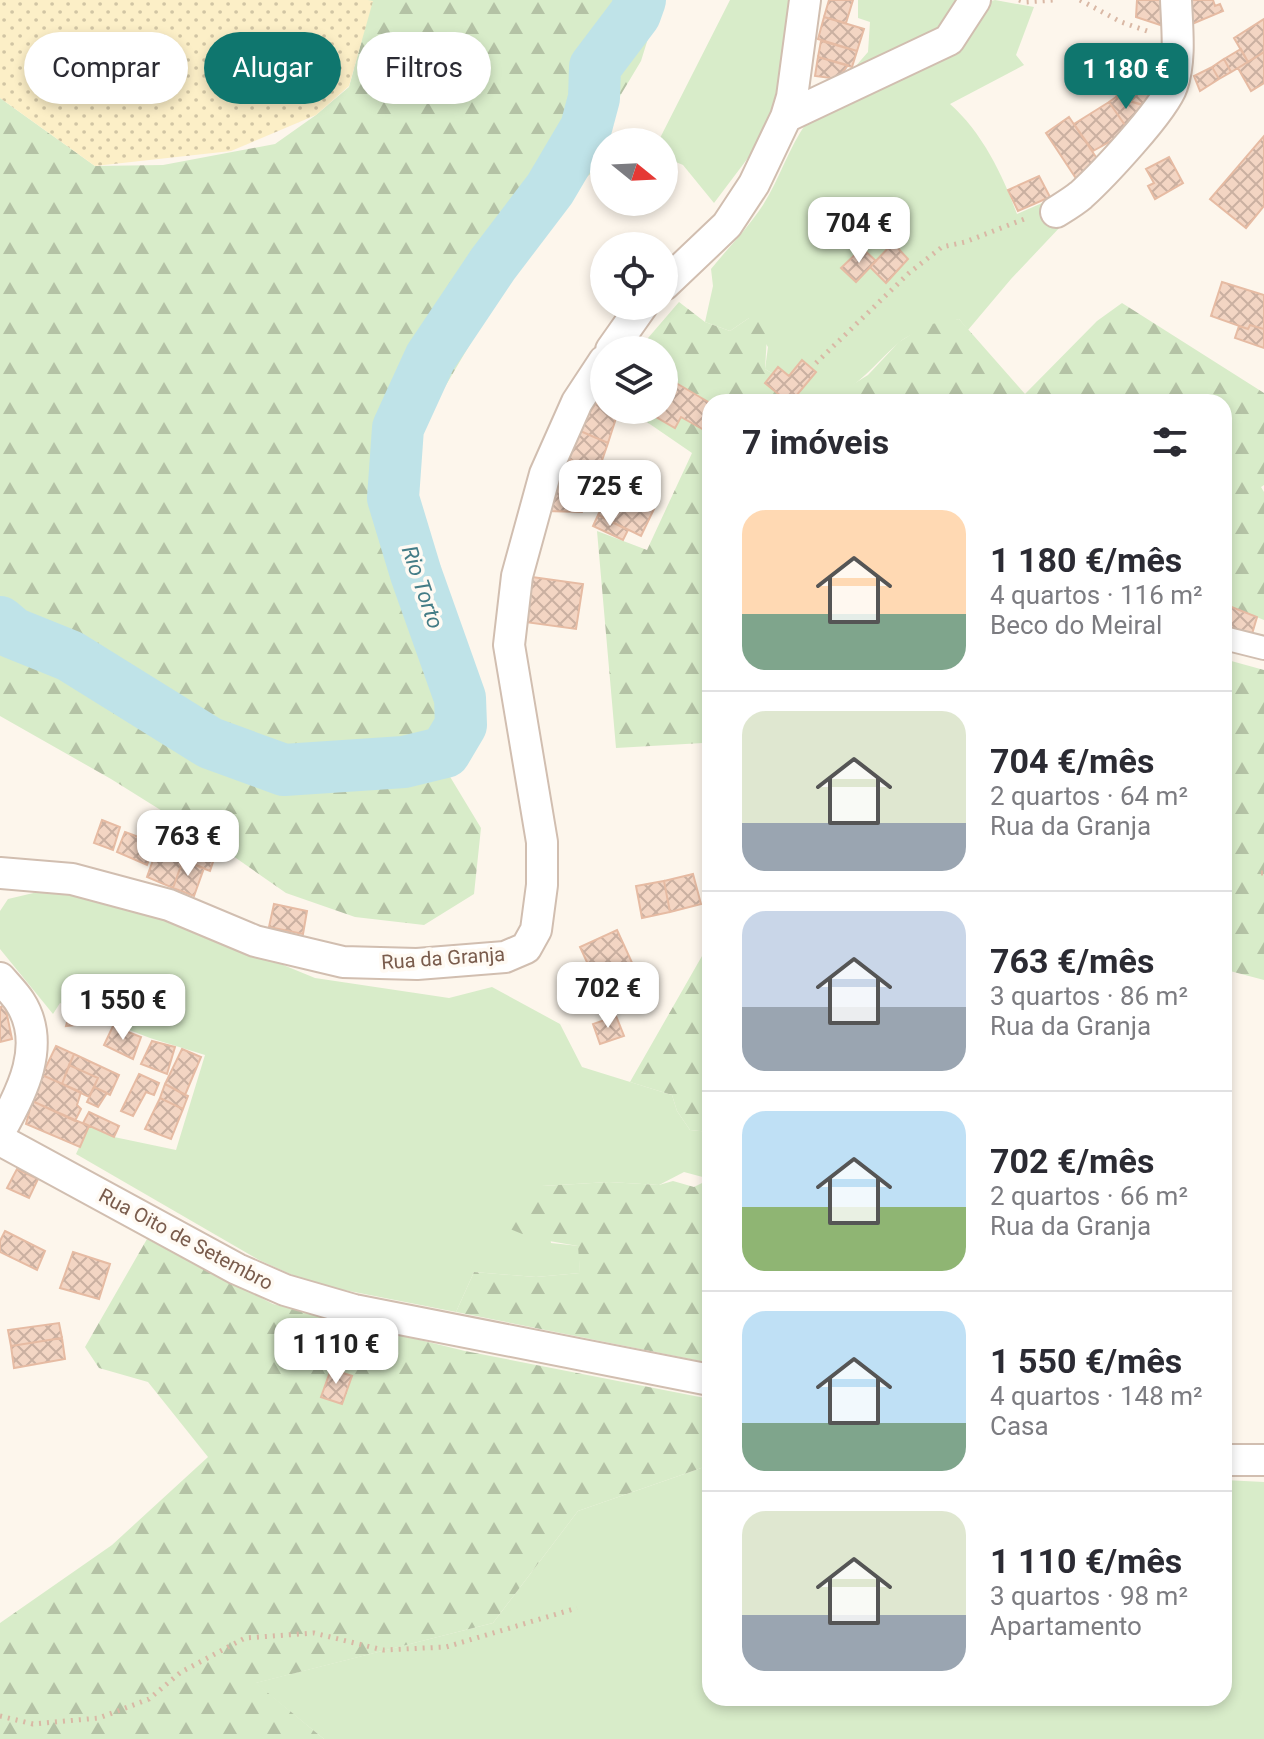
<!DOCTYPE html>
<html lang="pt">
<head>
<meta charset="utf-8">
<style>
  :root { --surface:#fff; --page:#f7f7f7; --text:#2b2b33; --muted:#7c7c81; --line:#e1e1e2; --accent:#0f766e }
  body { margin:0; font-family:Roboto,sans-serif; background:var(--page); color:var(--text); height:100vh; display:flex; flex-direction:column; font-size:30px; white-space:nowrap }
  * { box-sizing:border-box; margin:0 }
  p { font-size:26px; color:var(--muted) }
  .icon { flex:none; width:44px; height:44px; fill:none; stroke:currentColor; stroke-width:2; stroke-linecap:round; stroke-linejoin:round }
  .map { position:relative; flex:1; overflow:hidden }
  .sheet { position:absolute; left:702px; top:394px; width:530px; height:1312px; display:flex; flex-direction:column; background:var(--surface); border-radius:24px; box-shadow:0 4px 12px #0003 }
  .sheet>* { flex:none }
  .guide { position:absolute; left:24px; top:32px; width:558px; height:72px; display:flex; gap:16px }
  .needle { width:52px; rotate:108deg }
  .buttons { position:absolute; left:590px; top:128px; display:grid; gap:16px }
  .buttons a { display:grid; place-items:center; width:88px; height:88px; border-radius:50%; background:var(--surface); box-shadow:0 4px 12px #0003; font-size:40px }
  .price { position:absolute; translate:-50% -68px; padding:0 18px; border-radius:16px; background:#fff; color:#222; font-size:26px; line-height:52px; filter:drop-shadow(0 2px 4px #0008) }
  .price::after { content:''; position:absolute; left:50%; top:48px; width:24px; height:18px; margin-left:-12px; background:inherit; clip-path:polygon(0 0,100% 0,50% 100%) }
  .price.active { background:var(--accent); color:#fff }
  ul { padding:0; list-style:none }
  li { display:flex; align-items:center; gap:24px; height:200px; padding:0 40px }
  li+li { border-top:2px solid var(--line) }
  li span { display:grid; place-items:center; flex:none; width:224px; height:160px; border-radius:24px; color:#555 }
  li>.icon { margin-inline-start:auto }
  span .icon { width:96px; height:96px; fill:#fffc; stroke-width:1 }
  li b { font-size:34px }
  h2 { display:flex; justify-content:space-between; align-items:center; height:96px; padding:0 40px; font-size:34px }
  .chip { padding:0 28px; border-radius:36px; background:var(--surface); box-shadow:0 4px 12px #0003; font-size:28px; line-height:72px }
  .chip.active { background:var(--accent); color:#fff }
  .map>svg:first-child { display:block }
</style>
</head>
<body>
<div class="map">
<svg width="1264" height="1739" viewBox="0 0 1264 1739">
  <defs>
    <pattern id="forest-firs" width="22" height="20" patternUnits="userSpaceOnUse" patternTransform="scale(2)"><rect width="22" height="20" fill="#d8ecc9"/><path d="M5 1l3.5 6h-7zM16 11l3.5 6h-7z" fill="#b4c2a5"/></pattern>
    <pattern id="sand-dots" width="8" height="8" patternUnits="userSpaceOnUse" patternTransform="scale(2)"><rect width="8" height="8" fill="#fcefc7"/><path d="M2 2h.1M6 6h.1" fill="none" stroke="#d1c5a4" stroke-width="1.8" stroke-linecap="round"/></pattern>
    <pattern id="building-cross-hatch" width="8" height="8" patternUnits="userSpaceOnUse" patternTransform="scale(2)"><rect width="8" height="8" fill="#f3d5c3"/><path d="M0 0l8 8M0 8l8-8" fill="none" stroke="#cab0a1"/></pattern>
  </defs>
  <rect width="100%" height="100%" fill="#fdf6ec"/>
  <!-- grass -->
  <path fill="#d8ecc9" d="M730,0H794L784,81L760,142L714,203L683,165L664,157V142H658Z
    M858,0H965L955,20L841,83L868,52L870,22L858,18Z
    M995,0L1034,7L1016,55L1024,65L950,104C981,131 1003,175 1017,214L1049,200L1062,225L1011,279L968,330L959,319C942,325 915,330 901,341C869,367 851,402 804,402L791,385L765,369L768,347L749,318L730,331L705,322L713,286L711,269C728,248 748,228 763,205C780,178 789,147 807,122L979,4Z
    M72,889L191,927L315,978L449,998L492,987L560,1024L582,1067L672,1095L677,1111L690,1130L710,1132V1179L684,1172L659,1185L609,1182L542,1186L551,1243L579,1246L580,1273L536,1277L474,1272L456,1312L339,1289L297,1277L259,1260L76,1154L89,1126L114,1137L176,1150L205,1055L150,1038L60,1003L53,1014L0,949V911L8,899L46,890Z
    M710,1465V1698H1224V1480L1264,1482V1739H324L255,1683L493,1623L578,1511Z"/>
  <!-- forest -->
  <path fill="url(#forest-firs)" d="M349,0H660L641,61L620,96L606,142H604L599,167L562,197L534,235L422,426L407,467L409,518L455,637L476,719L449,775L481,828L474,894L424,925L355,917L286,893L223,849L111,779L0,716V98L95,166L163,165L275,144L316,115L349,87L362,39Z
    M679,302L705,322L730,331L749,318L768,319L765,369L791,385L804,402H710V1132L690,1130L677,1111L672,1095L630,1082L706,949L703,743L616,748L597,531L647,550L692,453L641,418L643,410H664V350H652L648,338Z
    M1122,303L1264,393V485L1261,487L1264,492V620L1224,604V402H813L828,400L868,375L899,342L926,325L959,319L1025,394L1097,321Z
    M1224,659L1264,670V980L1230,971L1224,972Z
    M710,1179V1363L456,1312L474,1272L536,1277L580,1273L578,1246L532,1238L510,1229L516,1201L542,1186L609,1182L659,1185L673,1181L694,1187Z
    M147,1239L273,1304L465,1351L710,1399V1465L578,1511L493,1623L256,1683L324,1739H0V1623L112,1545L208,1457L148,1382L99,1368L85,1347Z"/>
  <!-- sand -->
  <path fill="url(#sand-dots)" d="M0,0H368L373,1L349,86L316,115L231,151L95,166L0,98Z"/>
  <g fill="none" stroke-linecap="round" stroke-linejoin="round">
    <!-- river -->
    <path stroke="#bfe3e8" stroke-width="52" d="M0,622L13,633L70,656L210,743L284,770L404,762L445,752L461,725L460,698L416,574L393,498L398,428L430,358L493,264L550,189L586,128L594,98L595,67L635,14L640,0"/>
  </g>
  <!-- building -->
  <path fill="url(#building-cross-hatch)" stroke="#e6bba3" stroke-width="2" d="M829,0H853L846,23L824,17Z
    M1137,0H1167L1166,27L1136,17Z
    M1185,0H1213L1215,6L1220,4L1223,11L1185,27Z
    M824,17L864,29L857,51L818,39Z
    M1264,19V52L1248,62L1234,38Z
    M821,41L857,51L852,67L818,57Z
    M1241,49L1248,62L1231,72L1224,59Z
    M1264,52V83L1251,91L1238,68Z
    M1135,55L1162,64L1152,100L1147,106L1116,97Z
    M818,57L848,65L838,79L815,76Z
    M1224,59L1231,72L1219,79L1212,67Z
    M1212,67L1219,79L1200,91L1194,76Z
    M1116,97L1142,105L1129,131L1109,102Z
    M1109,102L1129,131L1093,151L1074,124Z
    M1069,117L1100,163L1079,183L1046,133Z
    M1264,136V206L1246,228L1210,199Z
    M1169,157L1183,183L1155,199L1148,186L1154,183L1146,169Z
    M1039,176L1050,197L1018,211L1008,190Z
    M893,243L908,259L886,283L870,267Z
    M862,248L876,261L856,282L841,268Z
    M1222,282L1264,295V329L1250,325L1248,329L1211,316Z
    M1250,325L1264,329V348L1235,338L1239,326L1248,329Z
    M802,360L816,372L791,402H788L765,383L778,367L789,376Z
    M671,380L710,403V419L704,430L681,417L675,428L651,414L653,410H664V391Z
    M596,403L604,406V410L618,412L608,443L578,430Z
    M578,430L608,443L598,472L564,457Z
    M564,457L589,468L576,505L584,506L582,512L546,511Z
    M611,488L654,509L641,536L598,515Z
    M598,515L628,530L623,540L593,526Z
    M532,577L583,584L576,629L525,622Z
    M1224,604L1257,617L1252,634L1224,625Z
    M102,820L120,827L113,850L94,843Z
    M164,829L190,840L173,888L147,877Z
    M125,832L155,843L147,865L117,852Z
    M199,847L216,853L210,871L192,864Z
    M183,860L204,868L194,896L173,888Z
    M693,874L701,904L670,912L664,881Z
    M664,881L670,912L642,918L636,886Z
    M274,904L307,911L303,934L269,927Z
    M617,930L634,967L597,984L580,947Z
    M625,970L631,982L602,996L597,984Z
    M74,993L102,1005L94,1023L66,1026Z
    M5,1005L12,1039L0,1042V1007Z
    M616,1016L624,1036L600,1044L593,1024Z
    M113,1026L141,1037L133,1059L104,1045Z
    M152,1041L175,1047L167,1074L141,1064Z
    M56,1046L74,1054L62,1084L42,1075Z
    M182,1049L201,1057L185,1095L165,1084Z
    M74,1054L119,1075L110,1095L94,1087L98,1078L69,1065Z
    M69,1065L98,1078L89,1097L62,1084Z
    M139,1074L159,1083L154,1095L146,1092L133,1116L121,1111Z
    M42,1075L81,1092L77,1105L81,1109L75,1121L32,1101Z
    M165,1084L188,1096L183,1109L160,1098Z
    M94,1087L107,1093L98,1107L87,1102Z
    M160,1098L183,1109L171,1139L145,1129Z
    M32,1101L89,1126L80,1147L26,1124Z
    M89,1112L119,1126L114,1137L83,1123Z
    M17,1169L38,1179L29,1198L7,1188Z
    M5,1231L45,1251L37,1270L0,1252V1241Z
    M73,1252L110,1264L99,1299L60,1288Z
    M59,1323L62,1338L11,1346L8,1330Z
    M62,1338L65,1359L14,1368L11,1346Z
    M331,1369L352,1376L342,1404L321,1397Z"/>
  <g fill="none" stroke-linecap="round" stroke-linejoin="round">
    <!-- pedestrian casing -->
    <g stroke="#d1beb0" stroke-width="26">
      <path id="pedestrian" d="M1224,638L1264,648"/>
    </g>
    <!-- minor casing -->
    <g stroke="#d1beb0" stroke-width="34">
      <path id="minor" d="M786,117L949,40L975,0
        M1056,212C1064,207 1074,201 1081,195C1102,176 1164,110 1172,86C1181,60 1177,27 1176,0
        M664,285L727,225L754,184L786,117L792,97L805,0
        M611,350L642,306
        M0,873L72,879L169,905L255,941L343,962L417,964L505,957L526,948L536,930L542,885V842L509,645L517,576L545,474L577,402L604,361
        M0,978C7,986 15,994 20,1002C47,1044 22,1093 0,1131
        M0,1140L237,1269L285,1290L354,1310L710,1380
        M1224,1460H1264"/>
    </g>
    <!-- path -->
    <path stroke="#d9b8a5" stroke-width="5" stroke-dasharray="2 6" stroke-linecap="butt" d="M1019,0L1025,2L1054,0
      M1080,0L1121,22L1150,32
      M816,363L909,273L942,247L965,242L1027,218
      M1261,873H1264
      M0,1716L33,1724L99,1718L149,1699L181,1672L245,1638L314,1633L383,1650L446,1647L577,1608"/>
    <!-- pedestrian -->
    <use href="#pedestrian" stroke="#fff" stroke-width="22"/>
    <!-- minor -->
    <use href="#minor" stroke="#fff" stroke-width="30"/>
  </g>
  <g text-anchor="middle" stroke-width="7" stroke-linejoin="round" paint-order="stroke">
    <!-- street labels -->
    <g font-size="20" fill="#7a5c4d" stroke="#fffaf3">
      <text transform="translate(443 958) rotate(-4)" y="7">Rua da Granja</text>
      <text transform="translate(186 1239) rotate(28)" y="7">Rua Oito de Setembro</text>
    </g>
    <!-- water labels -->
    <g font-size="22" font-style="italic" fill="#437c86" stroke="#fffaf3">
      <text transform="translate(423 587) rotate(71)" y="8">Rio Torto</text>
    </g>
  </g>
</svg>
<div class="buttons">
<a><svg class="needle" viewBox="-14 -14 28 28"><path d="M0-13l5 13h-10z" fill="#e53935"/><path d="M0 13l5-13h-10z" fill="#7c7c81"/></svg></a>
<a><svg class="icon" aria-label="locate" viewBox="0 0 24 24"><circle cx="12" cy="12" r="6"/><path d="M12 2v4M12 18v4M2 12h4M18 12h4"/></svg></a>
<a><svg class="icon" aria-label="layers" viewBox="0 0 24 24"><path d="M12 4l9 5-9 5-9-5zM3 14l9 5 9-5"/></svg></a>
</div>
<b class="price active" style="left:1126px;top:111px">1 180 €</b>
<b class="price" style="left:859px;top:265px">704 €</b>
<b class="price" style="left:610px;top:528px">725 €</b>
<b class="price" style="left:188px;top:878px">763 €</b>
<b class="price" style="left:608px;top:1030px">702 €</b>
<b class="price" style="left:123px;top:1042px">1 550 €</b>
<b class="price" style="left:336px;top:1386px">1 110 €</b>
<div class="guide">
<a class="chip">Comprar</a>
<a class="chip active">Alugar</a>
<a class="chip">Filtros</a>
</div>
<section class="sheet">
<h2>7 imóveis<svg class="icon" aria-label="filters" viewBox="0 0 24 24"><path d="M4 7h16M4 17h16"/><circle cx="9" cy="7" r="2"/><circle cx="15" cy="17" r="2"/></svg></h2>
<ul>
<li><span style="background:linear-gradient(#ffd9b3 65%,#7fa58c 0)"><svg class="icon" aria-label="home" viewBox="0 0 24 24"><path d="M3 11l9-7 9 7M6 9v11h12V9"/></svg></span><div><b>1 180 €/mês</b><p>4 quartos · 116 m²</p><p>Beco do Meiral</p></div></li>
<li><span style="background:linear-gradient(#dfe7d0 70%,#9aa5b1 0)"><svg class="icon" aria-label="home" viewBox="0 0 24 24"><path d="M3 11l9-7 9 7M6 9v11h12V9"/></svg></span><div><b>704 €/mês</b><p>2 quartos · 64 m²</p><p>Rua da Granja</p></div></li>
<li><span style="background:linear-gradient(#c9d6e8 60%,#9aa5b1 0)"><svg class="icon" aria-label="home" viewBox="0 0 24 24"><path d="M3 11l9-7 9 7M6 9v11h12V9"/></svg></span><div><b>763 €/mês</b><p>3 quartos · 86 m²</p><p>Rua da Granja</p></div></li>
<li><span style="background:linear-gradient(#bfe0f5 60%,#8fb573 0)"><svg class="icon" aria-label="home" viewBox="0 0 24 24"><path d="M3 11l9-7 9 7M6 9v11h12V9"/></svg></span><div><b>702 €/mês</b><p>2 quartos · 66 m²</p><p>Rua da Granja</p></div></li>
<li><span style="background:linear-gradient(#bfe0f5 70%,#7fa58c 0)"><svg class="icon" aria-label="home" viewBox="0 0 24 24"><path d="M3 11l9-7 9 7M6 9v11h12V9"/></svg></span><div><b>1 550 €/mês</b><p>4 quartos · 148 m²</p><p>Casa</p></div></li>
<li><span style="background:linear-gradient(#dfe7d0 65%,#9aa5b1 0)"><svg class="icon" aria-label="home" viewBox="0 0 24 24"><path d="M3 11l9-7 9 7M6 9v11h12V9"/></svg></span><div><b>1 110 €/mês</b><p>3 quartos · 98 m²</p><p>Apartamento</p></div></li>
</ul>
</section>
</div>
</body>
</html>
